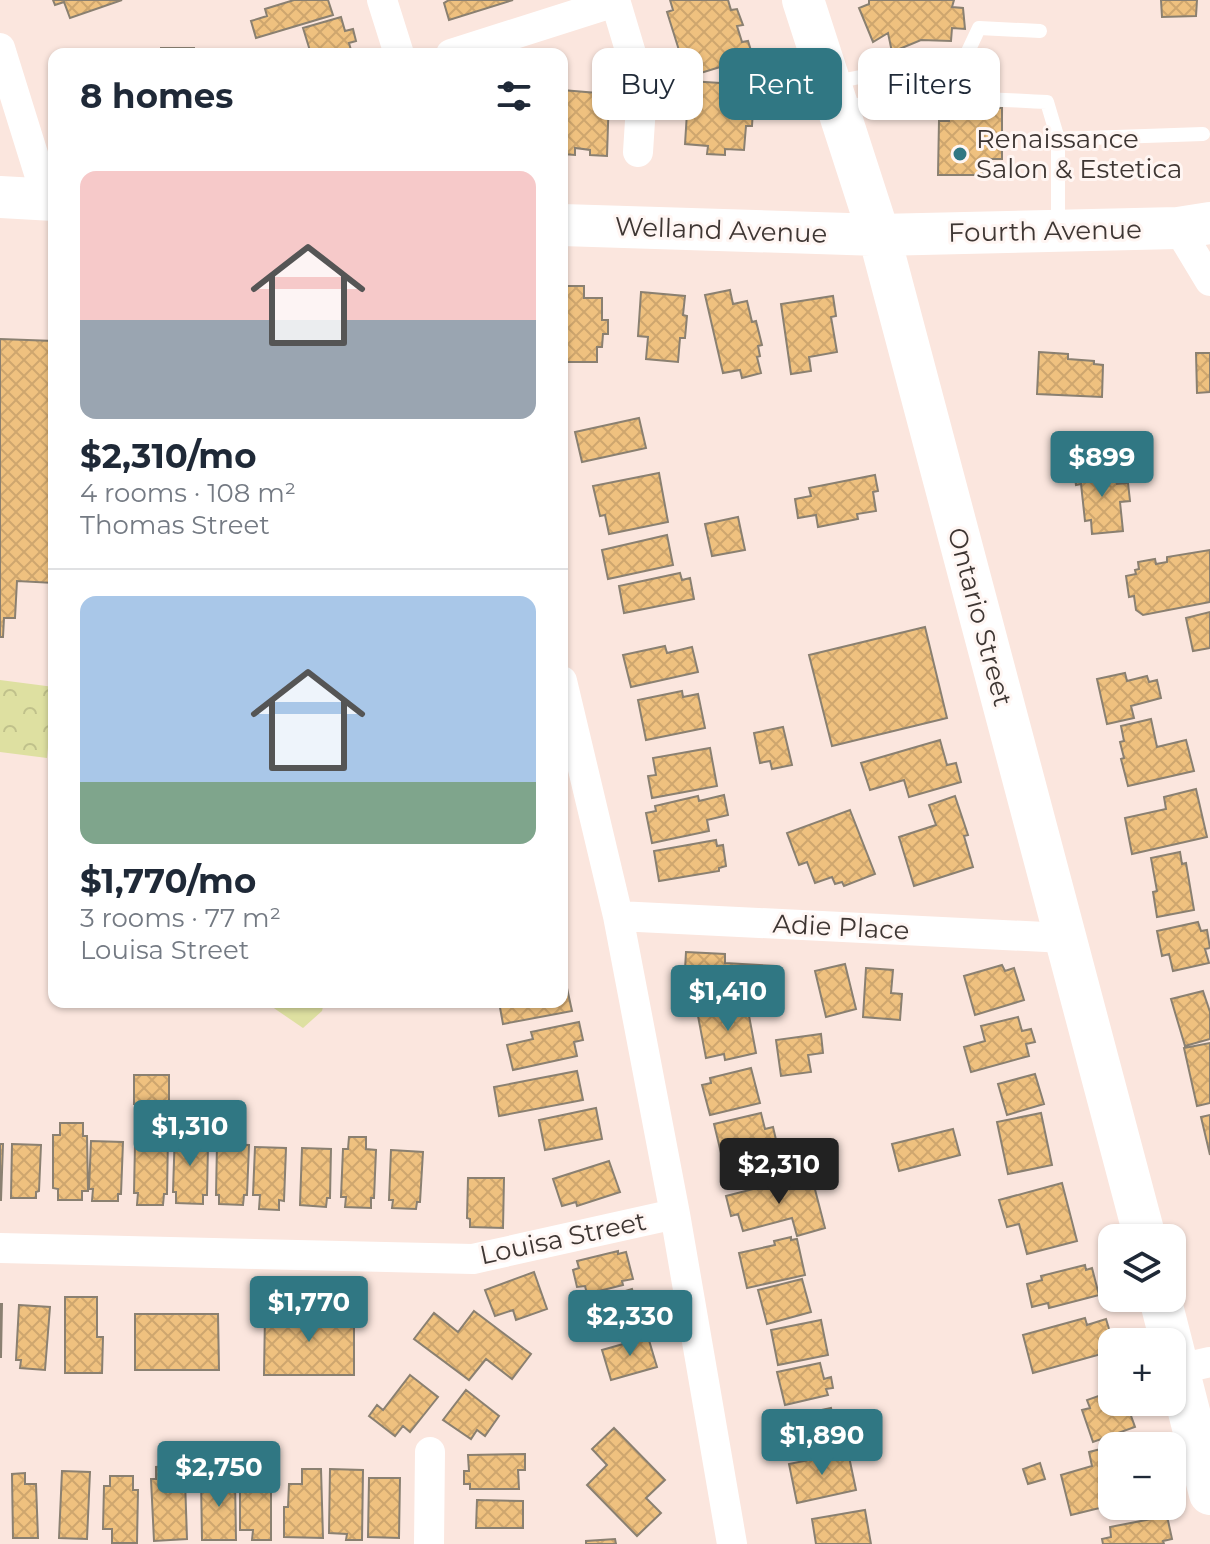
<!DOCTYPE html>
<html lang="en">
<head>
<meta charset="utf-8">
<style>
  :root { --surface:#fff; --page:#f6f6f7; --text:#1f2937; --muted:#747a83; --line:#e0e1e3; --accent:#307783 }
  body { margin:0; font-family:Montserrat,sans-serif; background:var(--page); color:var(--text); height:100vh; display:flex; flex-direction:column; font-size:30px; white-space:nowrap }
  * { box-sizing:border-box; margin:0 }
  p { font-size:26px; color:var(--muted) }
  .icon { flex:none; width:44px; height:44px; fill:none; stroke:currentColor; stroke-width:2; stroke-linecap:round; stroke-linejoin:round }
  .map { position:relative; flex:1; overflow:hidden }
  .side { position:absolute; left:48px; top:48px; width:520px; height:960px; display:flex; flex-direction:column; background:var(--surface); border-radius:16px; box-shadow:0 2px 6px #0004 }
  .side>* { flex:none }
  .banner { position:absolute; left:592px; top:48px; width:498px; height:72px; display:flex; gap:16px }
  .controls { position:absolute; left:1098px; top:1224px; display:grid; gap:16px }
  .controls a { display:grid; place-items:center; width:88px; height:88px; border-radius:16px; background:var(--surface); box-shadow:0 2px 6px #0004; font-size:40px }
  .price { position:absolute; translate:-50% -68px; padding:0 18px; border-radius:8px; background:var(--accent); color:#fff; font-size:26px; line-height:52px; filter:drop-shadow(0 2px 4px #0008) }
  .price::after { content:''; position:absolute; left:50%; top:48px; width:24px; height:18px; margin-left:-12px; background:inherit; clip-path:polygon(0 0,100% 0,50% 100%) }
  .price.active { background:#222; color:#fff }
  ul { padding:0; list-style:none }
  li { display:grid; align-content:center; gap:16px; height:424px; padding:0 32px }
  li+li { border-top:2px solid var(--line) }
  li span { display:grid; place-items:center; height:248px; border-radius:16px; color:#555 }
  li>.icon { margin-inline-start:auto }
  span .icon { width:144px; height:144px; fill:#fffc; stroke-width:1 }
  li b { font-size:34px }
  h2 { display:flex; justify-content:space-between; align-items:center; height:96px; padding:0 32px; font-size:34px }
  .tag { padding:0 28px; border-radius:16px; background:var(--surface); box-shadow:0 2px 6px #0004; font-size:28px; line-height:72px }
  .tag.active { background:var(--accent); color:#fff }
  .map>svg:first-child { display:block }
</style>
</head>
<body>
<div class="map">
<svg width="1210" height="1544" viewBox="0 0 1210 1544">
  <defs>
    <pattern id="forest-crowns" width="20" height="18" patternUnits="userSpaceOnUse" patternTransform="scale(2)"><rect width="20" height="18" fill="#dee0a1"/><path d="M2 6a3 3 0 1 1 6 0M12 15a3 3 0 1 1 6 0" fill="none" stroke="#c0c18b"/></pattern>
    <pattern id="building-cross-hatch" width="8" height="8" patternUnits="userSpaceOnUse" patternTransform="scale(2)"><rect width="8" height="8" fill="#efc17f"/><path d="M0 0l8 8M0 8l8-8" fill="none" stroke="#cea66e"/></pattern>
  </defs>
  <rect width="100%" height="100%" fill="#fbe6de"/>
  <!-- forest -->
  <path fill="url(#forest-crowns)" d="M0,680L54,687L47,758L0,752Z"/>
  <!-- garden -->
  <path fill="#dee0a1" d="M265,1002H324L322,1011L303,1028Z"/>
  <!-- building -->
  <path fill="url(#building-cross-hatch)" stroke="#8a8071" stroke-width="2" d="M53,0H122L70,18L64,2L55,5Z
    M294,0H328L333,15L256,38L251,21L267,16L265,9Z
    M449,0H513L449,20L444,3Z
    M670,0H728L731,10L737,9L743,25L737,26L742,42L748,41L753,57L694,75L690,60L683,63L667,12L673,10Z
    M869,0H954L952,7L963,8L965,29L952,28L951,41L921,40L892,52L888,33L873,42L859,8L869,4Z
    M1161,0H1197L1196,16L1162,17Z
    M341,17L345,31L353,29L356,41L349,43L351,50L338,54H311L303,28Z
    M161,48H194V54H161Z
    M689,81L752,85L751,102L746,101L745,109H753L752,126H746L744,150L725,149V155L707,154L708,146L685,144Z
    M562,90L609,94L607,156L590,155V150L575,148V155L562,154Z
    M949,107L1002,108V159H983V175H938L939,121H949Z
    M562,286H584V298H602V320H608V334H603L602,347H597V362H567V348H562Z
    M730,290L733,304L747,301L752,322L756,321L762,345L758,346L760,356L757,357L761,373L742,378L740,370L723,373L705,295Z
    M641,292L685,296L683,315L687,316L685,338H680L678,362L646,359L648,337L638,336Z
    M833,296L836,316L831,317L837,352L809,357L811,371L791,374L781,304Z
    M0,339L54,341V583L17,581L15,618H4L3,637H0Z
    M1039,352L1068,354V359L1094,361V364L1103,365L1102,397L1037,394Z
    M1196,353H1210V392L1197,393Z
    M639,418L646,448L582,462L575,432Z
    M1114,466L1117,484L1128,483L1130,501L1120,502L1123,531L1092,534L1091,520L1085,521L1081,484L1076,485L1074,471Z
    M659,473L668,522L609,534L605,515L600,516L593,486Z
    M875,475L878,491L873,492L876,511L857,514L858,519L818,527L816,515L798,518L795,499L811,496L809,488Z
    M738,517L745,550L712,556L705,524Z
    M667,535L673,565L608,579L602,550Z
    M1210,550V602L1143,615L1136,610L1134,596L1129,597L1126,576L1136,574L1135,570L1139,569L1138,562L1155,559L1156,564L1167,562V557Z
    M680,573L682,580L690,578L694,599L624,613L619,586Z
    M1210,612V648L1193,651L1186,618Z
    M925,627L947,718L832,746L809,655Z
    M665,646L667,653L692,647L698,672L631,687L623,655Z
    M1125,673L1127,681L1147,676L1149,682L1157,680L1161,698L1131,706L1134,718L1107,724L1097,679Z
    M682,691L683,697L698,694L705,728L646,740L638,700Z
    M1151,719L1157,747L1186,740L1194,771L1128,786L1121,759L1124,758L1120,742L1124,741L1121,726Z
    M783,727L792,765L772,769L770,761L760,763L754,733Z
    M940,740L947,765L956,763L961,782L909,797L904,780L870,790L861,763Z
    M710,748L717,786L652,798L648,776L656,775L653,758Z
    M1196,789L1207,837L1132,854L1125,818L1166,809L1164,797Z
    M724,795L728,815L707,820L709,831L652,843L646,813L656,811L655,806L698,796L699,801Z
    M955,796L968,835L964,836L973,867L914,886L899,837L936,825L929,805Z
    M850,810L875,874L844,886L842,882L835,884L832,877L815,883L807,862L799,865L787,833Z
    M716,840L717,846L723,845L726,866L719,868V871L659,881L654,851Z
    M1180,852L1182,864L1186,863L1194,910L1157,917L1153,892L1157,891L1151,858Z
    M1198,922L1201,931L1207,930L1210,948L1205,949L1209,963L1173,971L1169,954L1162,956L1157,931Z
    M686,952L725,954V963L775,966L773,990L684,986Z
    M845,964L856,1009L826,1017L815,971Z
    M1002,965L1005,971L1014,968L1024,1000L975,1015L964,976Z
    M866,968L893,970L891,993L902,994L900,1020L863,1017Z
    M565,979L572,1011L503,1024L499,1002H562V980Z
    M1203,991L1210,1012V1039L1185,1046L1171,999Z
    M747,1005L756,1053L725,1060L724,1054L706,1058L698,1016Z
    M1018,1017L1022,1031L1031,1029L1035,1042L1026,1044L1029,1056L971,1072L964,1047L985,1041L981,1026Z
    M579,1022L583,1040L574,1042L577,1056L513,1070L507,1045L533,1039L531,1032Z
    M821,1034L823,1053L808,1055L811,1072L781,1076L776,1040Z
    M1210,1043V1103L1197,1106L1184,1048Z
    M751,1068L760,1103L710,1115L702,1085L711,1083L710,1078Z
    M577,1071L583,1100L499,1116L494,1087Z
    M1035,1074L1044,1104L1007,1115L998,1084Z
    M134,1075H169V1104H134Z
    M596,1108L602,1139L545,1150L539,1120Z
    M761,1113L765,1129L773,1127L777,1144L722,1157L714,1124Z
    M1041,1113L1052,1165L1008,1174L997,1122Z
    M1210,1115V1155L1201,1117Z
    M60,1123H83V1136H87L88,1191H82V1200H58V1189L53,1188V1135H60Z
    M953,1129L960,1155L899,1171L892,1144Z
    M175,1130L200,1131L199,1145H208L207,1195H203V1204L176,1203V1192H173Z
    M147,1136H168L167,1194H164L163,1205H137L138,1193H134L135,1143H147Z
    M349,1137H366V1149L376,1150L374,1198H371V1208L345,1207L346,1197H341L343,1149H348Z
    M91,1141L123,1142L121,1194H118V1201H92L93,1189H89Z
    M0,1144H3L1,1200H0Z
    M12,1144L41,1145L39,1191L36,1192V1198H11Z
    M217,1144L249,1145L247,1195H244L243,1205L219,1204V1195H216Z
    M255,1147L286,1148L284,1201L279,1200V1210L259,1209L260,1195H253Z
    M302,1148L331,1149L330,1198H327L326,1207L300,1205Z
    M391,1150L423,1152L420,1202H417L416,1209L392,1208L393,1200H389Z
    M609,1161L620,1192L577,1206L576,1202L562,1206L553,1179Z
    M811,1174L825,1228L797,1236L792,1218L743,1231L738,1214L731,1216L726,1196Z
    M468,1178H504L503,1228L470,1227V1219L467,1218Z
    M1062,1183L1077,1241L1027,1254L1019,1224L1007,1227L999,1200Z
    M791,1237V1240L797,1239L805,1275L747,1288L739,1253L775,1245L774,1241Z
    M618,1251V1254L626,1252L633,1279L622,1281L623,1285L587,1294L585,1286L577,1287L573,1270L579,1268L577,1261Z
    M1085,1265L1086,1270L1092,1268L1099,1295L1049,1308L1048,1303L1032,1307L1027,1284L1042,1280L1041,1276Z
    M534,1272L547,1309L516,1320L513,1310L495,1316L485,1290Z
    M802,1279L811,1312L767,1324L758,1290Z
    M632,1289L641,1320L594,1333L585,1303Z
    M65,1297H97V1337H103L102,1373H65Z
    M0,1304H2L1,1357H0Z
    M19,1305L50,1307L45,1370L20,1368L21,1360H16Z
    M474,1311L531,1354L512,1379L486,1359L469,1380L414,1339L434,1313L458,1332Z
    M265,1313H354V1375H264Z
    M135,1314H218L219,1370H135Z
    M1085,1318L1087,1325L1106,1319L1113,1342L1112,1351L1033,1373L1023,1335Z
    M821,1320L828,1355L778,1365L771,1330Z
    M648,1337L657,1367L611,1380L602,1350Z
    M820,1363L824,1379L831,1377L833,1388L826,1389L828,1395L785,1405L777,1372Z
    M410,1375L438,1397L410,1432L403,1426L395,1436L369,1416L377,1405L383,1410Z
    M466,1390L499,1416L485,1436L477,1430L471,1439L443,1420Z
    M1107,1393L1110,1401L1126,1402L1135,1427L1093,1442L1082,1410L1090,1408L1087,1400Z
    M831,1408L832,1413L844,1411L852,1417L856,1440L797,1453V1450L788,1452L782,1424L791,1422L789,1417Z
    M614,1428L665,1480L646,1498L661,1513L637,1536L587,1485L607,1465L592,1449Z
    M1112,1446V1505L1071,1515L1061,1475L1092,1466L1089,1452Z
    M848,1452L856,1490L797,1503L789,1464Z
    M525,1454V1470H518L519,1489H470V1484H464V1471H469L468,1455Z
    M1040,1463L1045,1479L1028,1484L1023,1469Z
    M180,1465L181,1480H185L187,1539L154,1541L151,1479H156V1467Z
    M302,1469H321L323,1538L284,1537V1507H288L289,1484H302Z
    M330,1469L363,1470L362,1540H346L347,1534L329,1533Z
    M62,1471L90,1472L87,1539L59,1538Z
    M25,1473V1484H36L38,1538H13L12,1474Z
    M110,1476H133V1490H138L137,1543H112V1529H103L104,1486H110Z
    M235,1478L236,1540H202L201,1479Z
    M369,1478H400L399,1538L368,1537Z
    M240,1485H271V1540H252L253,1530H240Z
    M477,1500L523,1501V1528H476Z
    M865,1510L871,1544H816L812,1519Z
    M1167,1516L1172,1539L1163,1541L1164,1544H1103L1102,1539L1111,1537L1110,1527Z
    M615,1539L616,1544H586V1541Z"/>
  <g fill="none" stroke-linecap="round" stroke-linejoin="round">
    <!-- lane -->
    <path stroke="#fff" stroke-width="14" d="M835,82L860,77L957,75L979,28L1040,31
      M843,108C910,92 979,99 1047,102L1058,139
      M1058,229V139L1203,134"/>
    <!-- street -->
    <path stroke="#fff" stroke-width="30" d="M382,0L399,54
      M615,0L642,90L638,152
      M0,48L47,199
      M451,54L615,2
      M1178,228L1210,281
      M562,681L618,916L675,1214L732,1544
      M618,916L1065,938
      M0,1248L473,1259L675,1214
      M1179,1369L1210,1362
      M429,1544L430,1452"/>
    <!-- secondary -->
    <path stroke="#fff" stroke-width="42" d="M803,0L879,235L1145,1238
      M0,197L54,200
      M562,225L879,235L1178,228L1210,223
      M1160,1298L1210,1494"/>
  </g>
  <!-- markers -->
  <circle fill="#307783" stroke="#fff6f3" stroke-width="3" cx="960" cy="154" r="8"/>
  <g text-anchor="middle" stroke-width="6" stroke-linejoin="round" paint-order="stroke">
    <!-- poi labels -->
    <g font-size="26" fill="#3e3633" stroke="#fff6f3" text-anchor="start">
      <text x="976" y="148">Renaissance<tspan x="976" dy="30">Salon &amp; Estetica</tspan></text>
    </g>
    <!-- street labels -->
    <g font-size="26" fill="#3e3633" stroke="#fff6f3">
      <text transform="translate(721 230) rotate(2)" y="9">Welland Avenue</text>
      <text transform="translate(1045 231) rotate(-1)" y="9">Fourth Avenue</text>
      <text transform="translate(980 617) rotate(75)" y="9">Ontario Street</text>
      <text transform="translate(841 927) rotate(3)" y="9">Adie Place</text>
      <text transform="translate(563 1238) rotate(-12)" y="9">Louisa Street</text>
    </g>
  </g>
</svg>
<div class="controls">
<a><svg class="icon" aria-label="layers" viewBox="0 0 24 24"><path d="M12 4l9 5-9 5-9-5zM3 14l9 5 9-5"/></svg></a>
<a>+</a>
<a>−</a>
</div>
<b class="price" style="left:1102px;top:499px">$899</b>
<b class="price" style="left:728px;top:1033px">$1,410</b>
<b class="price" style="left:190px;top:1168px">$1,310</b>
<b class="price active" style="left:779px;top:1206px">$2,310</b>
<b class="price" style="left:309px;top:1344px">$1,770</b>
<b class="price" style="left:630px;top:1358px">$2,330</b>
<b class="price" style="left:822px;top:1477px">$1,890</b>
<b class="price" style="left:219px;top:1509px">$2,750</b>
<div class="banner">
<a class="tag">Buy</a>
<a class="tag active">Rent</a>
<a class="tag">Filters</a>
</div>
<section class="side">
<h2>8 homes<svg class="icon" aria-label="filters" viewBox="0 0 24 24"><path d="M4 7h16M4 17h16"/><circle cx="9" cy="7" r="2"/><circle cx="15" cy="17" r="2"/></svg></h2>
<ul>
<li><span style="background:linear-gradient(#f6c9c9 60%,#9aa5b1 0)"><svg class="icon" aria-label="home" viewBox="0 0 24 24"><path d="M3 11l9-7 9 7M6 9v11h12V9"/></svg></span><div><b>$2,310/mo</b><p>4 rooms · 108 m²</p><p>Thomas Street</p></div></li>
<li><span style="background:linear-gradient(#a9c7e8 75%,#7fa58c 0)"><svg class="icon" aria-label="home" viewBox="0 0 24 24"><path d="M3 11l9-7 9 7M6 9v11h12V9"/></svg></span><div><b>$1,770/mo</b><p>3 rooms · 77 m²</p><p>Louisa Street</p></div></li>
</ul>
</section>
</div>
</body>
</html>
